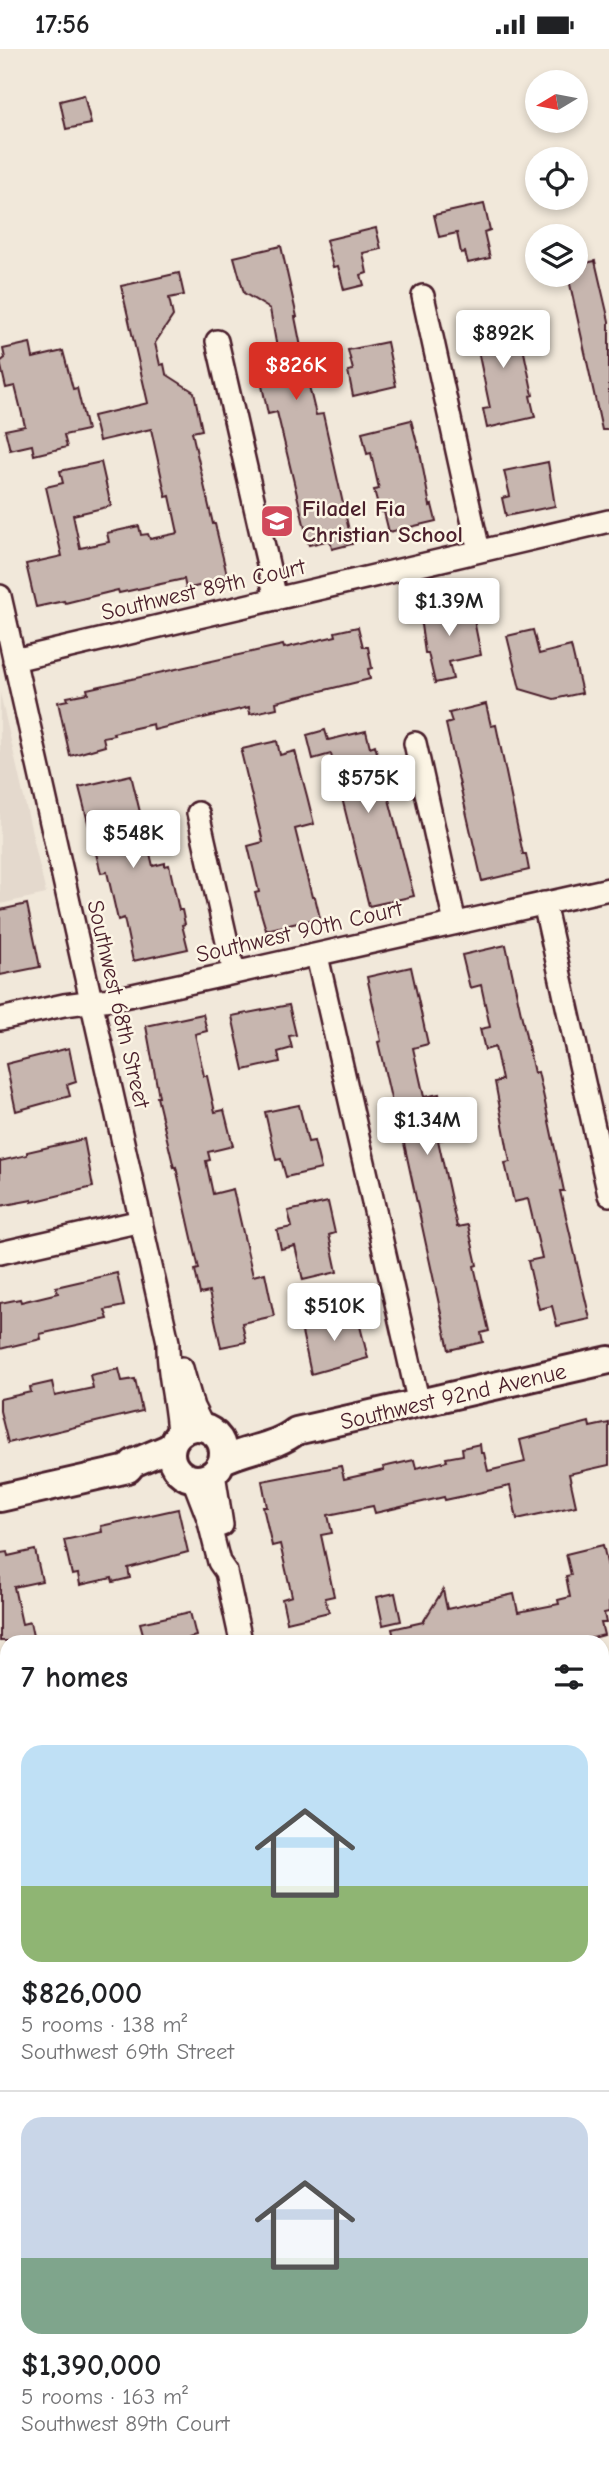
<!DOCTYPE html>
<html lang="en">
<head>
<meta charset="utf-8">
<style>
  :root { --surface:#fff; --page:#f2f2f2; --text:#202124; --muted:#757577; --line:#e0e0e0; --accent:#d93025 }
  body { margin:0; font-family:"Comic Neue",sans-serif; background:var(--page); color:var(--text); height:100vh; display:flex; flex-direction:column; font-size:26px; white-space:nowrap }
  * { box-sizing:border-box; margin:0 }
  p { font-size:23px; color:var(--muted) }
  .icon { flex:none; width:38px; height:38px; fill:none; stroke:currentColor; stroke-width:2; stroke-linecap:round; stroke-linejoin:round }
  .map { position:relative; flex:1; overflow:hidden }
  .sheet { position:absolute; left:0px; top:1586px; width:609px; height:842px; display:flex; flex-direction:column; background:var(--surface); border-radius:21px 21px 0 0; box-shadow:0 4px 10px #0003 }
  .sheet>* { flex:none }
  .needle { width:46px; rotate:260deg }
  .buttons { position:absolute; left:525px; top:21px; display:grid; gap:14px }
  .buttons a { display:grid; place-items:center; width:63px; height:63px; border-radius:50%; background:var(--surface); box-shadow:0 4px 10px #0003; font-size:35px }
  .price { position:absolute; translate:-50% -60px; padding:0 16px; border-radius:7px; background:#fff; color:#222; font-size:23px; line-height:46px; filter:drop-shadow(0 2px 4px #0008) }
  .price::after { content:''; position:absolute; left:50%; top:42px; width:21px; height:16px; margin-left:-10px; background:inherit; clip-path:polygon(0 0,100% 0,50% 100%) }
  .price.on { background:var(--accent); color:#fff }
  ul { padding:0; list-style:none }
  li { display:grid; align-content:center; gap:14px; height:371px; padding:0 21px }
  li+li { border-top:2px solid var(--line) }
  li span { display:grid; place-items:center; height:217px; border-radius:21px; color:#555 }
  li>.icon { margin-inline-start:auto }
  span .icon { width:126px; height:126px; fill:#fffc; stroke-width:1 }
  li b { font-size:30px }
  h2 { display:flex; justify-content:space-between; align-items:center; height:84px; padding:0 21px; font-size:30px }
  .status { display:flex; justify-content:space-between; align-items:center; height:49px; padding:0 35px; background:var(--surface); direction:ltr }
  .status svg { height:19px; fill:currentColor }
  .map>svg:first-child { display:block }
</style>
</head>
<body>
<div class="status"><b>17:56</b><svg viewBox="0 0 49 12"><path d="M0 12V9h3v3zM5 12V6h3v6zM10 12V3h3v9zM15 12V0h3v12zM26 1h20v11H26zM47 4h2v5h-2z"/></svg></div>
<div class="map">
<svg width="609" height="2427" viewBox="0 0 609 2427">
  <rect width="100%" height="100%" fill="#f1e8da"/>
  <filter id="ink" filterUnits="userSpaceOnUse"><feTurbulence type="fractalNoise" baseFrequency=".0143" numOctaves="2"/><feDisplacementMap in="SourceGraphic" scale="14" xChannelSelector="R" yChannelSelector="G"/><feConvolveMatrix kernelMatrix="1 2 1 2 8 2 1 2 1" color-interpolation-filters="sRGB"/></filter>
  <g filter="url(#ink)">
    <!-- built -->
    <path fill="#e4d9cd" d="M0,644L46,845L0,855Z"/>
    <!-- building -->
    <path fill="#c7b6af" stroke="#4a1f2b" stroke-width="2" d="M84,46L91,75L66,80L60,52Z
      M484,155L490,181L484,183L490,209L468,214L465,203L461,204L457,184L439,188L434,166Z
      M376,179L381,200L363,204L367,224L361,226L364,236L344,241L338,217L333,218L326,191Z
      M281,197L297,268H295L308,333L316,366L323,365L352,495L332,500L330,491L309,496L277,363L268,365L260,327L277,299L270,260L244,244L234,208Z
      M595,212L609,272V381H602L568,226H576V216Z
      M179,224L184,246L169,249L173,267L155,294L160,316L164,315L166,325L194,343L202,381L192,383L213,475H215L228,530L186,540L184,530L119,544L118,541L65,554L64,552L36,558L26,515L62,507L46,438L63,434L60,422L101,413L111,457L73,466L80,499L109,493L107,484L139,477L141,486L148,485L150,490L178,484L170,447L166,448L151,380L99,392L93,367L148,354L121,237Z
      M511,266L515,285L520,284L533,346L530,347L535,368L487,379L483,360L490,359L476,292L467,294L463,276Z
      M387,293L396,337L353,347L348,322L353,321L348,301Z
      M30,294L33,309L63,302L73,340L77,339L87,381L64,386L67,398L34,406L32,396L10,401L5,381L25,377L15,337L6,339L0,313L5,309L3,300Z
      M411,371L418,398H419L430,457L432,456L436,472L389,483L384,463H380L374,441L379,440L371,404L367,405L362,383Z
      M548,413L555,457L506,467L502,449L510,447L504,422Z
      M471,556L481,606L449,613L453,630L435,634L428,604H425L419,562L442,557L444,562Z
      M358,578L363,598H368L372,619L368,620L370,630L276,653L277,659L250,665L249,658L154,681L153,675L113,684L114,686L103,688L105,697L70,707L58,653L68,651L67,648L88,644L87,640L283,596L284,599L336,587L335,583Z
      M533,581L539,605L571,597L582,644L554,650L520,640L507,587Z
      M486,655L491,677L496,676L523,805H526L529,821L482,832L446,675L452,673L449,664Z
      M325,681L328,691L366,682L370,698L375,696L414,847L369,857L331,705L313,710L307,686Z
      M277,692L280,706L295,702L307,747L314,775L295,780L312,848H315L320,869L266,881L255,844L259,843L248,797L263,793L241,703H243L242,700Z
      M131,726L153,817L165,814V817L169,816L179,861H182L185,875L182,876L188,900L133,912L124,869L118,871L107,823L101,824L79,738Z
      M27,855L40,918L0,926V861Z
      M506,896L534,1024L538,1023L544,1049L564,1142H560L590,1270L557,1277L552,1257L539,1260L528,1212L542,1209L528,1150L514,1153L505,1114L510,1113L495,1033L502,1031L495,998L485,1001L480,980L490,978L481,936L470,939L462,906Z
      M411,918L428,995L413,999L424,1048L439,1045L444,1068H447L452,1089L438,1091L457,1178L468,1176L477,1216L474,1217L489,1282L481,1284L483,1293L449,1301L402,1085L400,1086L395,1067L378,993L381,992L367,928Z
      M289,956L296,986L289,987L292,999L278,1003L280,1013L244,1021L232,967Z
      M203,965L207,982L195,985L204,1027H207L215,1063L224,1061L233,1097L208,1103L210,1111L206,1112L213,1145L233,1140L253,1227L265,1224L274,1267L242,1274L246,1293L221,1298L209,1243L200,1245L195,1221L199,1220L176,1118L174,1119L157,1048H159L146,977Z
      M69,999L76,1033L67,1036L70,1047L16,1062L6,1015Z
      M299,1056L308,1093L314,1092L321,1120L286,1128L281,1110L276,1111L265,1063Z
      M84,1090L93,1138L32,1153V1151L0,1157V1112L27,1106V1103Z
      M328,1153L335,1184L329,1186L337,1223L303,1231L295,1197L281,1200L277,1181L292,1178L288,1162Z
      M117,1224L124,1257L105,1261L108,1270L40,1285L41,1290L0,1300V1254L20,1250L21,1253L58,1244L56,1238Z
      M357,1265L368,1309L311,1325L301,1278Z
      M119,1320L122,1332L135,1330L142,1362L8,1394L0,1362V1350L31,1343L30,1338L52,1333L55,1347L93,1339L90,1326Z
      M589,1373L590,1378L609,1374V1416L569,1425L576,1457L517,1470L510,1437L445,1451L444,1448L375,1464L373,1457L328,1466L332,1484L321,1486L334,1547L325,1549L329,1563L287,1573L282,1550L292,1547L280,1495L272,1497L263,1458H267L262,1432L341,1417L344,1430L384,1421L383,1418L414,1411L416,1419L447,1412L446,1409L463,1406L462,1399L480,1395L481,1404H484L488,1422L525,1413L520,1391Z
      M178,1460L188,1503L128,1519L130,1529L113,1533L112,1529L80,1536L78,1525L72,1526L64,1491L102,1483L101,1477Z
      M603,1496L609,1523V1563L604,1564L606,1574H601L604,1586L589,1590L590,1592H395L392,1580L423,1573L443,1541L447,1560L514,1545L518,1563L559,1555L558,1551L570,1548L566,1527L571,1526L566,1505Z
      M35,1501L42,1532L14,1538L22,1575L30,1573L34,1592H0V1504L7,1503L8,1507Z
      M395,1544L401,1572L383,1576L377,1548Z
      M190,1563L196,1587L189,1589L190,1592H145L140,1574Z"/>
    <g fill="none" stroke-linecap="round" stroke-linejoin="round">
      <!-- minor casing -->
      <g stroke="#4a1f2b" stroke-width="26">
        <path id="minor" d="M423,247L479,502
          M217,292L276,550
          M0,547L168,1293C167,1324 177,1354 178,1386
          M14,611L609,472
          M415,694L455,874
          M198,764L234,924
          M544,854L609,1146
          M317,907L419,1355
          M0,970L64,956L119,949L234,924L609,840
          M0,1204L141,1172
          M182,1319L193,1358L203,1378
          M214,1424L222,1476
          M193,1430L208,1469L219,1513L226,1523L241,1592
          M602,1633L609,1632
          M602,1810L609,1841
          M0,2042L7,2040
          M602,2070L609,2068
          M425,2420L427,2427"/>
      </g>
      <!-- tertiary casing -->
      <g stroke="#4a1f2b" stroke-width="32">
        <path id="tertiary" d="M171 1404a26 26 0 1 1 52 0a26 26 0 1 1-52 0Z
          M222,1412C246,1399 275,1399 296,1382L609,1311
          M0,1449L128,1420L133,1414L171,1398"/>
      </g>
      <!-- minor -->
      <use href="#minor" stroke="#fcf5e5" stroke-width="21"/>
      <!-- tertiary -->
      <use href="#tertiary" stroke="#fcf5e5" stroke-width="26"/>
    </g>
  </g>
  <!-- icons -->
  <defs>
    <g id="school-square" transform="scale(1.75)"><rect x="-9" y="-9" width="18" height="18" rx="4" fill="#d1495b" stroke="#fcf5e5"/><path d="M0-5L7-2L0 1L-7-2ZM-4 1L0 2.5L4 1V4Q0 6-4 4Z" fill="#fff"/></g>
  </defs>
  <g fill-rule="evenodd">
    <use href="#school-square" x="277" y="472"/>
  </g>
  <g text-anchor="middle" stroke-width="5" stroke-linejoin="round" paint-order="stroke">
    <!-- poi labels -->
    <g font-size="23" font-weight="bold" fill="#4a1f2b" stroke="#fcf5e5" text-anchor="start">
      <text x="302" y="467">Filadel Fia<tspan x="302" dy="26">Christian School</tspan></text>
    </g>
    <!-- street labels -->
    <g font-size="23" fill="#4a1f2b" stroke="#fcf5e5">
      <text transform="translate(203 540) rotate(-13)" y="8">Southwest 89th Court</text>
      <text transform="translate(299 882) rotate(-13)" y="8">Southwest 90th Court</text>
      <text transform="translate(119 955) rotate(77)" y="8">Southwest 68th Street</text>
      <text transform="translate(453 1347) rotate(-13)" y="8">Southwest 92nd Avenue</text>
    </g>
  </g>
</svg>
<div class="buttons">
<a><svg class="needle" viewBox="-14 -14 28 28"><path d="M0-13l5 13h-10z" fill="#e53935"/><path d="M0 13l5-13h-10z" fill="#757577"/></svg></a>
<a><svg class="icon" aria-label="locate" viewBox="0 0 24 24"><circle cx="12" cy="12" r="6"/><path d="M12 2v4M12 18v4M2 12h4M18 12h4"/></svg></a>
<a><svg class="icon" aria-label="layers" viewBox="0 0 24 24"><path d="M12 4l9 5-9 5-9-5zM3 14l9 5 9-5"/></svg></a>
</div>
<b class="price" style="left:503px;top:321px">$892K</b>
<b class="price on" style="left:296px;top:353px">$826K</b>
<b class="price" style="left:449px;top:589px">$1.39M</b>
<b class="price" style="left:368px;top:766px">$575K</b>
<b class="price" style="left:133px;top:821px">$548K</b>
<b class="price" style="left:427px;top:1108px">$1.34M</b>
<b class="price" style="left:334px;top:1294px">$510K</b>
<section class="sheet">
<h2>7 homes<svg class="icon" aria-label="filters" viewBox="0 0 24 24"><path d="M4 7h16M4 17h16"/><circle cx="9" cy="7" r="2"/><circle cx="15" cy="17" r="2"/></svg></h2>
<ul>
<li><span style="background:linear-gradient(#bfe0f5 65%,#8fb573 0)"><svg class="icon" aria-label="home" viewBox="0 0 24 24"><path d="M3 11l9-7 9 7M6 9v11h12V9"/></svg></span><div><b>$826,000</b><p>5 rooms · 138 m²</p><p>Southwest 69th Street</p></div></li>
<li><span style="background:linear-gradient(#c9d6e8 65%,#7fa58c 0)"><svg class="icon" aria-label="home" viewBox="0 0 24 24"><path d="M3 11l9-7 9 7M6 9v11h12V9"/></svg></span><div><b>$1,390,000</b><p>5 rooms · 163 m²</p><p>Southwest 89th Court</p></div></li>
</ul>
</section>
</div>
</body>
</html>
